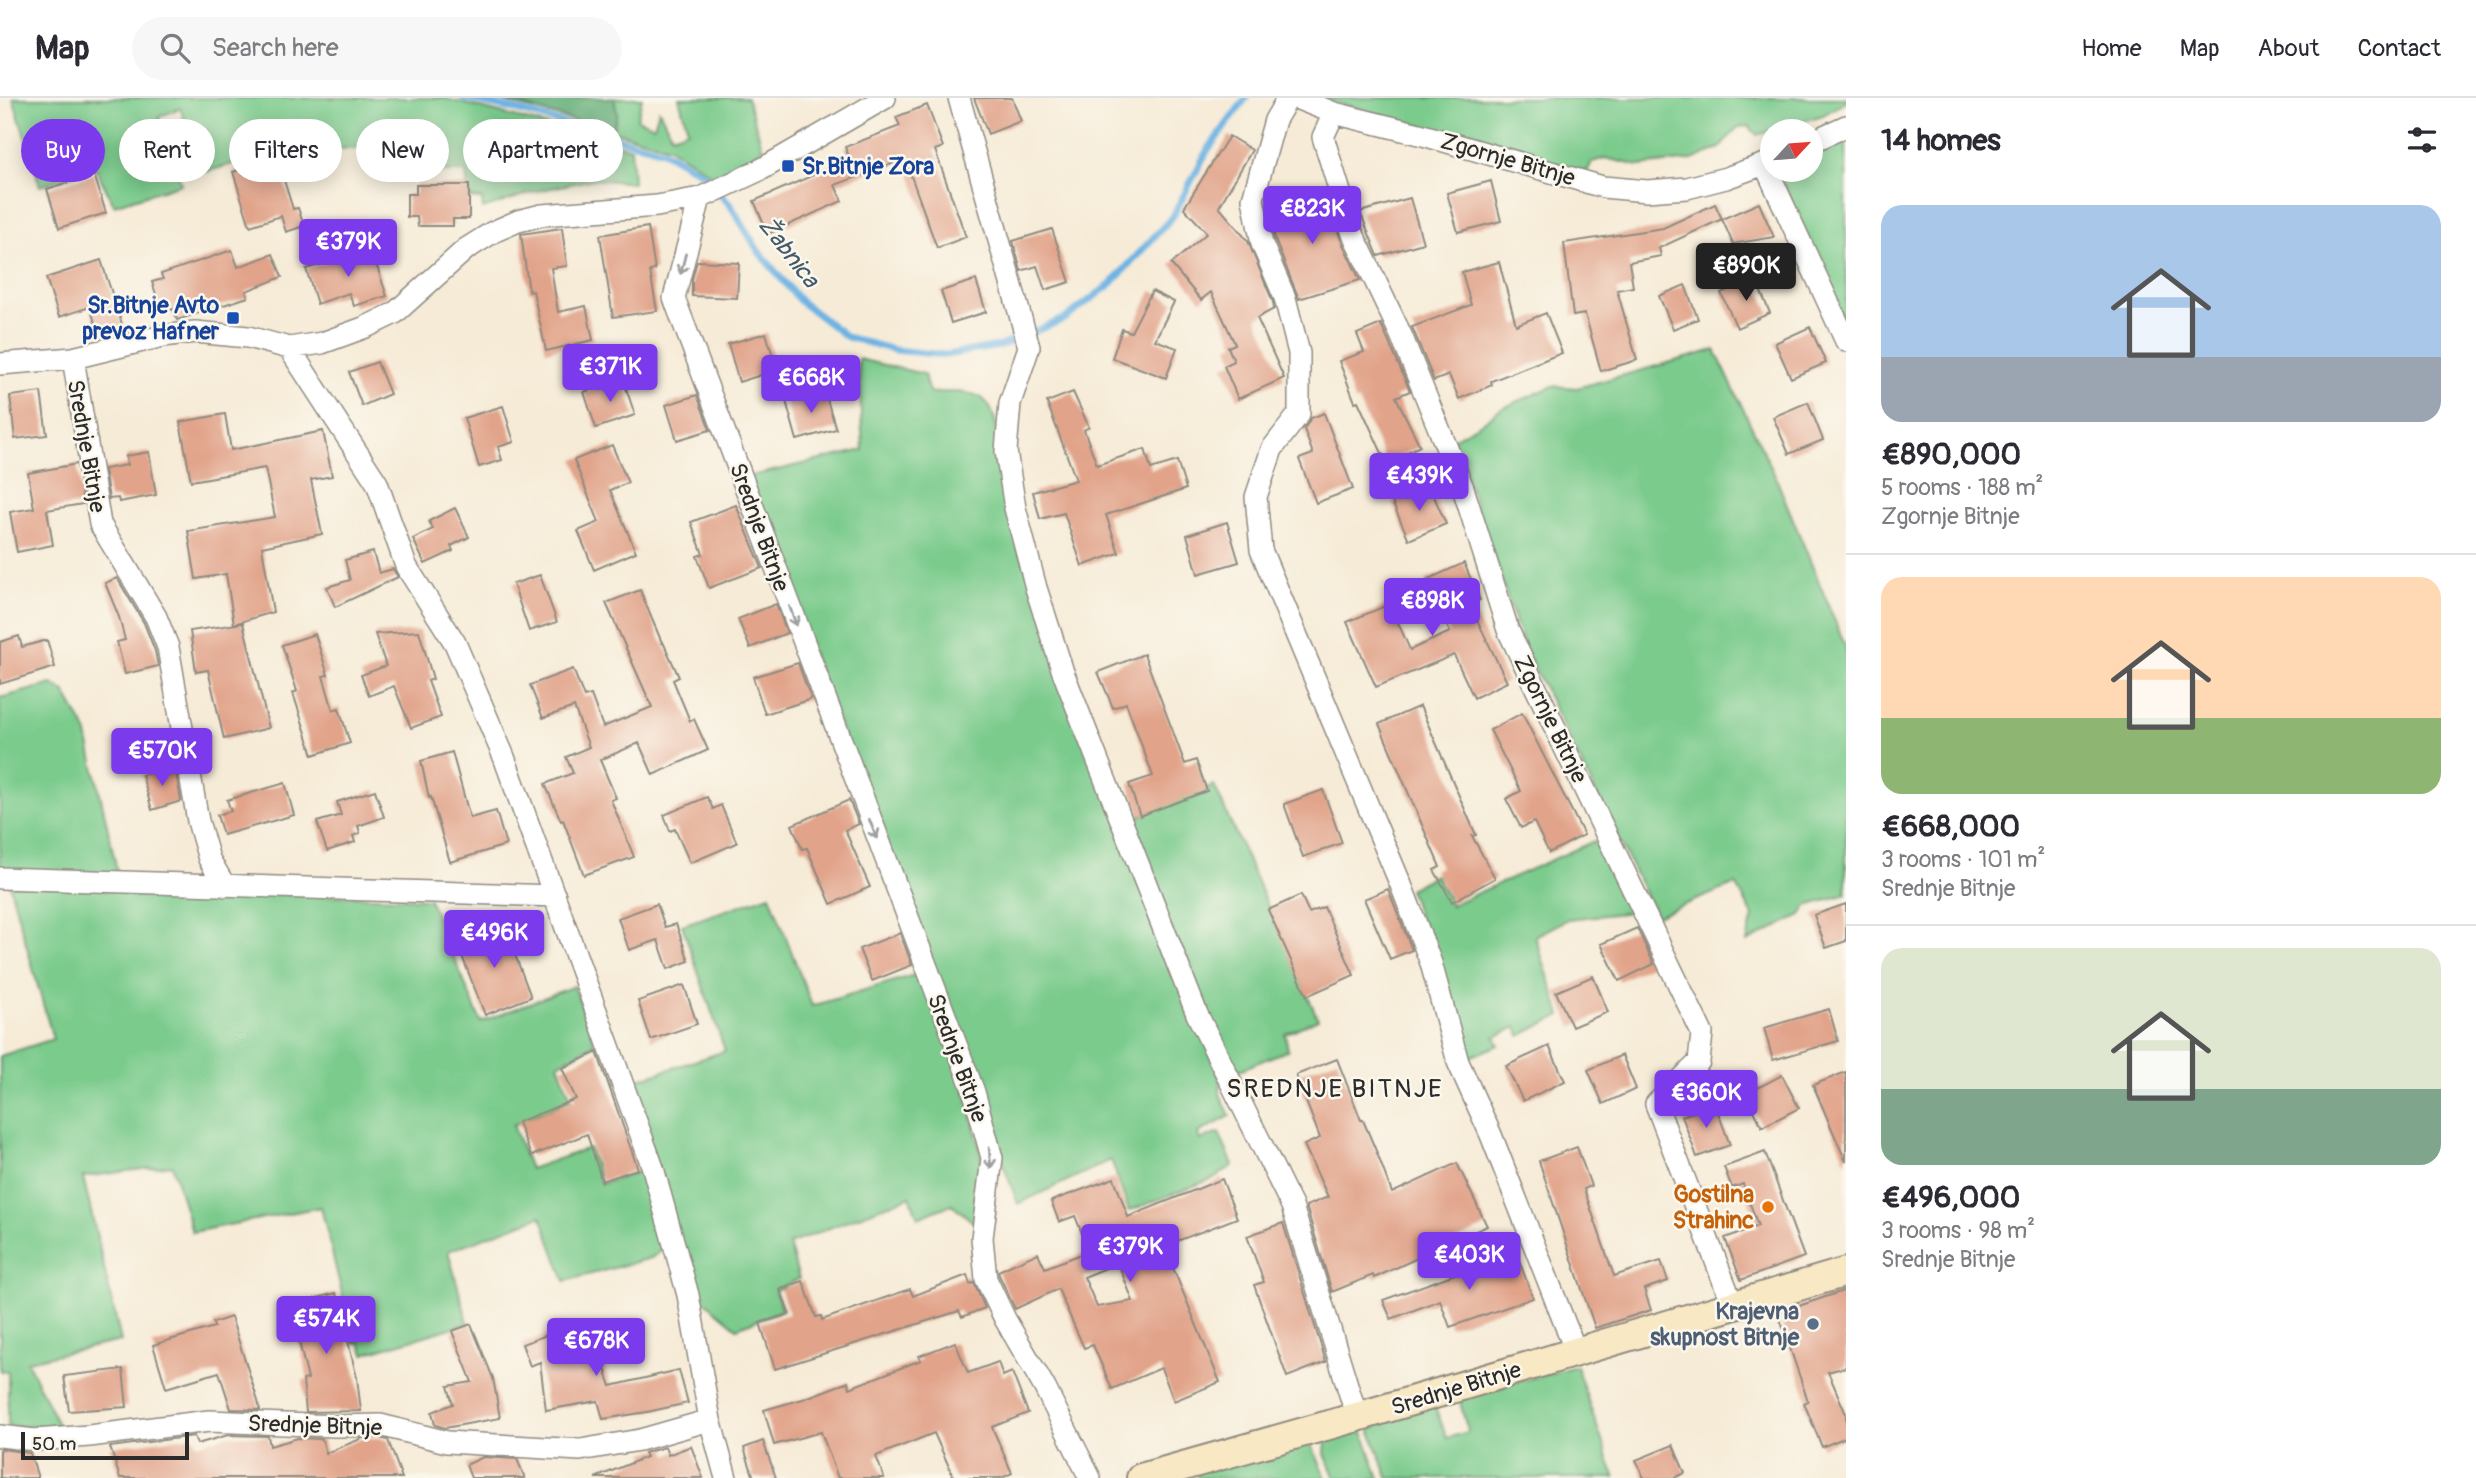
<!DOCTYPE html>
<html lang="en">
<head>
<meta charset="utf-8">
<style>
  :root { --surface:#fff; --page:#f7f7f7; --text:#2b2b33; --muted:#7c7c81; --line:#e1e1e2; --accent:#7c3aed }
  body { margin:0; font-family:Pangolin,sans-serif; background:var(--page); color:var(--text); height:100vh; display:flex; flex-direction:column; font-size:26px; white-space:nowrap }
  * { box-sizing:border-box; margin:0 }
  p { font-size:23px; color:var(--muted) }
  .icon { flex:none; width:38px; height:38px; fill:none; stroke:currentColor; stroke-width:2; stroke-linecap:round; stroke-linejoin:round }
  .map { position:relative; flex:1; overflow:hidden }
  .details { display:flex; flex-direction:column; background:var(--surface); width:630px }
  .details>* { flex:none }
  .banner { position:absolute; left:21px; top:21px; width:665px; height:63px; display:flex; gap:14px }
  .needle { width:46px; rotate:64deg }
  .fabs { position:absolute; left:1760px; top:21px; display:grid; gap:14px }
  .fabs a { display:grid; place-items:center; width:63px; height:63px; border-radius:50%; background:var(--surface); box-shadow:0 4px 18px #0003; font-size:35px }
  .scale { position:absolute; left:21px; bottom:18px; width:168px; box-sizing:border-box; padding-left:7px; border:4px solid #2b2b2b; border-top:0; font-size:19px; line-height:24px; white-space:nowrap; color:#2b2b2b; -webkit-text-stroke:5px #fbf7ec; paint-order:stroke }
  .price { position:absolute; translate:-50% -60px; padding:0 16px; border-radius:7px; background:var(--accent); color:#fff; font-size:23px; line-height:46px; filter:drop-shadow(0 2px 4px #0008) }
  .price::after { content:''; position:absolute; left:50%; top:42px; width:21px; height:16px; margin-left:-10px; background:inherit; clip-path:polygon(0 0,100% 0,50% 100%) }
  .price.active { background:#222; color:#fff }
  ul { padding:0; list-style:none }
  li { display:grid; align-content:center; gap:14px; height:371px; padding:0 35px }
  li+li { border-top:2px solid var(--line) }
  li span { display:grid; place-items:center; height:217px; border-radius:21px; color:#555 }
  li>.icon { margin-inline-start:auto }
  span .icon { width:126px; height:126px; fill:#fffc; stroke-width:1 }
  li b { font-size:30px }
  h2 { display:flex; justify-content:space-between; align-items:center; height:84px; padding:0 35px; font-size:30px }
  .chip { padding:0 24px; border-radius:32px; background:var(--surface); box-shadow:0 4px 18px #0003; font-size:24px; line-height:63px }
  .chip.active { background:var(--accent); color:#fff }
  header { display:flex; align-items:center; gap:42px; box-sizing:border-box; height:98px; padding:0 35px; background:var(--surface); border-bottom:2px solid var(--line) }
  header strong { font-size:33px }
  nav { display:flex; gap:38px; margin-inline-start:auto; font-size:24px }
  .search { width:490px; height:63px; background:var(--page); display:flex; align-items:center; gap:18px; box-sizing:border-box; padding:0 24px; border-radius:38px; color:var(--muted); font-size:26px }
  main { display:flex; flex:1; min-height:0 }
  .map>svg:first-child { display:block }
</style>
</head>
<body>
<header>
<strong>Map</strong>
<div class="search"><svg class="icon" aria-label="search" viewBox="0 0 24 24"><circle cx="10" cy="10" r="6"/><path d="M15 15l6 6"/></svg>Search here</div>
<nav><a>Home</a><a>Map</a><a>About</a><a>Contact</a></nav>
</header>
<main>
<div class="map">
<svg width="1846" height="1380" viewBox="0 0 1846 1380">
  <rect width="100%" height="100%" fill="#fbf7ec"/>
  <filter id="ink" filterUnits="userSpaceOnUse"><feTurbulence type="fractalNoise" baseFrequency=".0143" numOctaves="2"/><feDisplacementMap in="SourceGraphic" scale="14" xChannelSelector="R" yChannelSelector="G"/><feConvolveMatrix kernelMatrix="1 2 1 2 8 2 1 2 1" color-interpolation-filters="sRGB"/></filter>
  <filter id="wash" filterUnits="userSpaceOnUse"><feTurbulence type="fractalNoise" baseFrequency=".00686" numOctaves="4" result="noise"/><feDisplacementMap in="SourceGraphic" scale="28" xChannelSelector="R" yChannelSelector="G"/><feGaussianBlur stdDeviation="1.57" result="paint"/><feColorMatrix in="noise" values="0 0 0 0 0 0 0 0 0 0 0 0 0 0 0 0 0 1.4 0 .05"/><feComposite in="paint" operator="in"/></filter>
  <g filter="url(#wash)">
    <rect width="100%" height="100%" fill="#f6ebd7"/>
    <!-- green -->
    <path fill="#7acb8c" stroke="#527b5c" stroke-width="2" d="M13,0H443L631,50L633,85L593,81L533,94L483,111L482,101L469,100L466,74H382L373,51L289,50L205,74L180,10L159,19L181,86L114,107L95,69L40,88Z
      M614,0H642L637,21L654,28L659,12L672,38L688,32L679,0H747L763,51L715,79L669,49L612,33L617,16Z
      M1320,0H1846V4L1823,17L1757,37L1749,28L1738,29L1720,50L1692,62L1639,68L1605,60L1592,64L1587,74Z
      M1846,35V227L1777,72H1811V52Z
      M1715,252L1776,380L1846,550V796L1807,808L1801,817L1747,844L1753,818L1736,786L1656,818L1525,551L1453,341L1488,321L1498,312L1553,288L1577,290Z
      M858,261L924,276L928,292L933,295C946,294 972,292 983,301C1001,314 1000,366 1002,387L1221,985L1220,996L1230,1018L1198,1035L1200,1042L1219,1035L1233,1067L1217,1079L1129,1113L1111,1062L1018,1106L747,379L863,352Z
      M52,586L64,593L86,632L118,777L0,774V600Z
      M1214,687L1318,921L1285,936L1288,952L1235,974L1204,911L1128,723Z
      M1594,743L1605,762L1612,760L1633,814L1568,821L1535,838L1561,917L1520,938L1516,929L1495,939L1499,947L1470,959L1466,957L1409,791L1435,777L1451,807Z
      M9,786L429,801L481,924L574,888L595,946L558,966L571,1001L513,1027L530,1071L589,1050L601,1086L644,1072L664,1143L660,1154L651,1160L565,1183L541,1118L448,1153L468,1225L364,1256L360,1244L354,1245L321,1109L192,1134L172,1067L83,1079L121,1243L27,1263L59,1329L8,1328V1274L0,1273V958L53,941Z
      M770,797L812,908L914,877L922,882L961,973L982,1059L974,1125L952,1106L918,1120L910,1098L789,1146L799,1181L775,1192L783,1212L737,1230L697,1197L630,984L725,953L682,827Z
      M1576,1268L1615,1380H1388L1369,1328L1434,1306L1447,1340L1468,1334L1459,1300Z
      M1362,1331L1379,1380H1335L1325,1356L1326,1342Z
      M1310,1343L1326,1380H1198L1196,1374Z"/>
    <!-- forest -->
    <path fill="#63af78" stroke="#476d52" stroke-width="2" d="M492,0H614L617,16L612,33Z"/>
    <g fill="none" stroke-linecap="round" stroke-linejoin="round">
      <!-- stream -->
      <path stroke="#6db3e3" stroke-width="7" d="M463,0L516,12L663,53L703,76L731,108L759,154L800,203L847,239L894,252L946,257L1000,248L1066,220L1112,185L1173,118L1207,53L1246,0"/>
    </g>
    <g id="blocks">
      <!-- building -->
      <path fill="#e1a389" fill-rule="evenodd" d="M974,0H1012L1021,23L988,36Z
        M927,7L943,49L935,52L966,139L937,150L905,61L835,87L842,103L768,136L754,103L850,61L845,49L900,28L896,19Z
        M1229,38L1252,52L1219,109L1248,143L1273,204L1274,211L1257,220L1284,280L1238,301L1224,268L1234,263L1228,249L1235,246L1211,194L1201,202L1171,166L1207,135L1184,110Z
        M277,60L293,111L298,110L304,128L286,134L281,118L250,128L233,74Z
        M94,76L106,115L59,130L47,91Z
        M1491,83L1501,123L1458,134L1447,95Z
        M416,87H469V121H453V128H418L417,119H407V96H416Z
        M1324,93L1341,142L1360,182L1299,201L1275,142L1269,112Z
        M1410,100L1423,145L1378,158L1360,114Z
        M1759,105L1774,139L1733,146L1722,121Z
        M1715,106L1722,121L1659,150L1661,158L1629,164L1633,189L1617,192L1637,262L1601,273L1585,216L1573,218L1564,145L1663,130Z
        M648,129L655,172L650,173L657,213L613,219L600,137Z
        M562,130L567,168L551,170L558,214L586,208L593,242L546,253L533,193L529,194L521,136Z
        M1052,131L1070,184L1045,192L1037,168L1021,173L1013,143Z
        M371,151L387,198L354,208L349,195L317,206L306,171Z
        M232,152L238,169L273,156L282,179L246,193L248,199L177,222L173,211L162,214L152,184L163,181L161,176Z
        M101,162L123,229L99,237L90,209L59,219L46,180Z
        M697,163L739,165L737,200L692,198V181Z
        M1499,164L1516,227L1546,215L1562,255L1491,283L1492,287L1459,301L1449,277L1434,283L1412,229L1471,207L1462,174Z
        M1755,180L1770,215L1737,230L1721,195Z
        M976,182L986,214L951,225L941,193Z
        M1685,187L1698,221L1673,231L1659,198Z
        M1152,193L1174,204L1155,242L1177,250L1166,280L1112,260L1122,231L1131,234Z
        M1381,226L1410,293L1396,299L1420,348L1386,364L1358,303L1355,304L1339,263L1364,254L1357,236Z
        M1810,229L1826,265L1791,280L1775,245Z
        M766,235L777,272L739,284L728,246Z
        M377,264L390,296L362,308L349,274Z
        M623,281L635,317L596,330L584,294Z
        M824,292L836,331L797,342L786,303Z
        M41,294L47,337L15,341L10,298Z
        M1073,294L1089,329L1084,332L1097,367L1145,351L1151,371L1177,363L1186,391L1106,417L1119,455L1082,468L1064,415L1040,421L1033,394L1076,382L1047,304Z
        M697,297L710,332L677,342L666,307Z
        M1808,304L1823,342L1789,356L1773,319Z
        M503,308L514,344L498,349L502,362L479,369L464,320Z
        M1324,315L1353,391L1316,405L1299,361L1313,356L1304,331L1311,320Z
        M225,316L231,352L323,333L332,378L311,382L322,436L262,449L273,514L234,526L226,476L196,481L188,433L275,419L265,370L191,383L180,324Z
        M612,347L628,385L610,392L636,454L594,472L578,433L599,424L574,362Z
        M149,354L156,397L119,404L118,400L109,401L104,371L127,367L126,358Z
        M77,366L83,406L47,412L53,447L17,454L10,414L34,410L28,375Z
        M1429,387L1446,426L1409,442L1392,404Z
        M736,407L762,470L709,490L697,458L703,456L691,424Z
        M455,410L469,439L451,448L453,453L425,466L413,441L433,431L429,423Z
        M1227,424L1239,464L1198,476L1187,437Z
        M373,454L379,475L393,471L398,479L335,509L327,489L350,482L345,462Z
        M1464,465L1480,502L1470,507L1507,584L1474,600L1454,557L1376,589L1347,524L1390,506L1410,552L1450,534L1426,482Z
        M540,477L557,524L529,533L513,486Z
        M117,480L144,525L155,553L158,568L125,576L117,544L125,542L119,519L105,485Z
        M640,492L662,545L663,544L679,579L673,582L690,623L694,621L708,652L653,677L639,645L600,662L616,700L611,702L634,759L584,777L563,722L561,723L545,686L573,675L566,659L589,649L574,609L543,620L530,587L573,571L584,599L591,597L603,629L652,609L606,505Z
        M776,506L787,535L750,550L738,521Z
        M243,525L269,630L224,641L208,572L196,574L190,533Z
        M419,533L433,581L428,583L441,619L411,630L394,588L369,598L361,577L386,568L375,536Z
        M315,536L328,577L323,578L333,612L339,610L350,645L313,657L293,595L297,593L282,547Z
        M19,538L22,549L47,542L55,569L0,586V544Z
        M1144,556L1185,666L1196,662L1207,693L1140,718L1129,686L1153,678L1126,605L1113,610L1098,574Z
        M798,565L811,601L765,616L753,579Z
        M1420,608L1476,737L1472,738L1495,780L1452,804L1434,772L1440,769L1379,626Z
        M1522,615L1584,737L1549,755L1534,724L1521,730L1506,701L1521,693L1490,632Z
        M452,654L470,720L496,713L506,747L450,764L431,699L429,700L421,663Z
        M175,668L181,703L152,712L142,677Z
        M285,685L294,717L223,737L217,717L231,713L227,702Z
        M375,692L384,719L358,728L360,735L353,738L355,744L327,753L317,724L341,717L337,704Z
        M1323,692L1342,745L1303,759L1284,706Z
        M707,699L713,711L721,707L737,745L690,765L675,731L670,733L664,717Z
        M849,702L859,726L845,732L870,789L831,806L807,750L802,751L792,727Z
        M1388,791L1412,852L1390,861L1364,801Z
        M1301,797L1309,815L1324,809L1354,877L1307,898L1268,812Z
        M657,806L665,829L676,826L689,863L668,871L658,842L629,852L618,820Z
        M1846,806V843L1826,850L1814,817Z
        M504,828L531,899L485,917L457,845Z
        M1637,830L1654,866L1619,883L1601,846Z
        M900,835L912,867L872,883L859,851Z
        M1593,878L1608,914L1572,929L1556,894Z
        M684,887L697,926L651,942L638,903Z
        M1829,911L1838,943L1773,962L1764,930Z
        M1549,948L1565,983L1523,1003L1506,968Z
        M597,954L638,1071L602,1083L587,1036L531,1058L518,1024L576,1001L562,970Z
        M1622,957L1636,991L1603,1006L1588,972Z
        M1337,961L1361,1022H1363L1377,1055L1392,1095L1457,1065L1487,1128L1374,1180L1373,1177L1332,1194L1306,1108L1328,1099L1304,1047L1320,1040L1296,977Z
        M1846,974V1064L1813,987Z
        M1782,977L1799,1010L1762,1029L1746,996Z
        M1715,1006L1730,1047L1697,1059L1682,1018Z
        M1577,1049L1591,1088L1584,1091L1614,1178L1661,1163L1668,1183L1644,1191L1651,1212L1595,1230L1539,1063Z
        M1765,1054L1804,1159L1741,1182L1725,1140L1758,1128L1743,1086L1732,1090L1724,1069Z
        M1114,1080L1128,1119L1222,1081L1237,1120L1164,1148L1220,1284L1174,1303L1161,1270L1112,1291L1093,1247L1084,1250L1058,1191L1015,1211L999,1177L998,1173L1038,1155L1045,1170L1089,1153L1075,1118L1059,1124L1051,1103ZM1118,1165L1133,1203L1097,1209L1084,1179Z
        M1283,1125L1326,1264L1287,1279L1254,1187L1264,1184L1247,1138Z
        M1516,1154L1533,1200L1450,1229L1440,1202L1391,1221L1383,1202Z
        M967,1177L970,1186L974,1185L985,1210L962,1219L959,1213L775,1271L760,1225L789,1216L780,1191L803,1183L816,1219L821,1218L822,1222L910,1191L913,1198Z
        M1846,1192V1269L1828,1274L1846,1316V1339L1822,1349L1804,1305L1808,1303L1778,1215Z
        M336,1195L357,1280L361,1313L306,1314L303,1282L308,1281L290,1207Z
        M231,1219L258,1303L260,1312L231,1311L219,1274L166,1290L153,1247L214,1229L213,1225Z
        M471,1226L493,1280L500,1320L445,1330L435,1327L432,1314L453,1306L448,1288L472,1284L452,1233Z
        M571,1228L575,1239L592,1233L611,1288L679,1272L688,1305L647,1314L603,1321L598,1303L546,1312L540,1264L530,1268L522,1246Z
        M955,1244L968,1275L998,1264L1003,1278L1012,1274L1028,1315L992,1329L1012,1375L1002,1380H954L934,1335L876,1358L884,1380H838L821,1334L774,1347L764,1312L803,1301L848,1284L850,1290L921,1262L919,1258Z
        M123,1271L127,1309L69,1313L64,1278Z
        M228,1337L268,1338L270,1348L298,1340L322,1341L326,1355L363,1340H379L388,1342L402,1380H120L110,1349L194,1338L197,1346Z
        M763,1343L776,1380H754L744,1350Z
        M1673,1347L1685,1375L1674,1380H1644L1636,1362Z
        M691,1348L703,1380H595L646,1359L644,1355L665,1349L668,1357Z
        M2,1351L30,1355L38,1380H0V1352Z
        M483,1359L517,1361L525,1380H471L466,1367Z"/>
    </g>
  </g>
  <g filter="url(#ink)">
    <use href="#blocks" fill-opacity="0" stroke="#908b81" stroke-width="2"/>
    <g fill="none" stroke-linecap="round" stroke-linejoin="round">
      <!-- street casing -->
      <g stroke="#908b81" stroke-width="24">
        <path id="street" d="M959,0L1029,249L1010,305L1006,353L1015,410L1036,490L1063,574L1197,916L1292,1108L1357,1319
          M1288,0L1275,22L1253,101L1262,146L1285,200L1299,255V316L1272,351L1256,399L1261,452L1401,787L1431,865L1458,964L1491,1037L1576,1254
          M1296,0L1334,15L1423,37L1603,89L1647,93L1687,90L1726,80L1773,63
          M1334,15L1323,39L1353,136L1401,237L1463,390L1508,532L1702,935L1699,964L1656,1006L1733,1208
          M1811,44L1846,28
          M1765,67L1846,243
          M700,100L674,200L974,994L992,1060L982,1140L986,1181L1005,1221L1045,1290L1090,1380
          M289,250L377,385L406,468L455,545L504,659L653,1070L688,1197L710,1322L726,1380
          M73,260L100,426L156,519L168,549L198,723L209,761L225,788
          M0,266L73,260L163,238L195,234L248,239L289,250L322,245L366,229L395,215L466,151L493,134L518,123L542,117L657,108L700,100L762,71L885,0
          M0,780L555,798
          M0,1338L35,1342L89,1338L209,1323L336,1328L380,1327L447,1344L580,1352L640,1342L710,1322"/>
      </g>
      <!-- secondary casing -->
      <g stroke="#908b81" stroke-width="32">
        <path id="secondary" d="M1141,1380L1357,1319L1846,1174"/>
      </g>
      <!-- street -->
      <use href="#street" stroke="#fff" stroke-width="21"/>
      <!-- secondary -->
      <use href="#secondary" stroke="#f8e8c3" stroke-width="28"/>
    </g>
    <!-- one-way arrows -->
    <defs><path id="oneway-shaft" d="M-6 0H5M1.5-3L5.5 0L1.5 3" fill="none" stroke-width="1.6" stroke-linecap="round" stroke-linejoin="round" transform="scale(1.75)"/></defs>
    <g stroke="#a0a0a0">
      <use href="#oneway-shaft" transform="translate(683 166) rotate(104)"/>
      <use href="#oneway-shaft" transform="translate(793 518) rotate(70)"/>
      <use href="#oneway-shaft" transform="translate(873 731) rotate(69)"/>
      <use href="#oneway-shaft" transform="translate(990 1060) rotate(85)"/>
    </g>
  </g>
  <!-- markers -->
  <g fill="#1a4fb4" stroke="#fbf7ec" stroke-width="2.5">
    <rect x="781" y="61" width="14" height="14" rx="3.5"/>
    <rect x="226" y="213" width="14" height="14" rx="3.5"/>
  </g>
  <circle fill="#e8710a" stroke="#fbf7ec" stroke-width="2.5" cx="1768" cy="1109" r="7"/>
  <circle fill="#5c6f8a" stroke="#fbf7ec" stroke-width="2.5" cx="1813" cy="1226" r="7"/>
  <g text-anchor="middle" stroke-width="5" stroke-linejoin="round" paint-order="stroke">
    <!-- street labels -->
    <g font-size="23" fill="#2b2b2b" stroke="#fbf7ec">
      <text transform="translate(1508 61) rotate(16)" y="8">Zgornje Bitnje</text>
      <text transform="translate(87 348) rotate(80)" y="8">Srednje Bitnje</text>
      <text transform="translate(760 429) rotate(70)" y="8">Srednje Bitnje</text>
      <text transform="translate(1551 621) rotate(64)" y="8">Zgornje Bitnje</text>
      <text transform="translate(958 960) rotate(70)" y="8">Srednje Bitnje</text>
      <text transform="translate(1456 1290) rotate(-17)" y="8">Srednje Bitnje</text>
      <text transform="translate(315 1327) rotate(2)" y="8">Srednje Bitnje</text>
    </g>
    <!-- transit labels -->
    <g font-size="23" font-weight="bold" fill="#164399" stroke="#fbf7ec" text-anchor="start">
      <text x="802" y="76">Sr.Bitnje Zora</text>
      <text x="219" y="215" text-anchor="end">Sr.Bitnje Avto<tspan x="219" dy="26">prevoz Hafner</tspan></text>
    </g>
    <!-- food labels -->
    <g font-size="23" font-weight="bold" fill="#c56008" stroke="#fbf7ec" text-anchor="end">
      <text x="1754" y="1104">Gostilna<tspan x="1754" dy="26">Strahinc</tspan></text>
    </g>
    <!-- service labels -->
    <g font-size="23" font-weight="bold" fill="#4e5e75" stroke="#fbf7ec" text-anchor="end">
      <text x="1799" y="1221">Krajevna<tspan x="1799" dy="26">skupnost Bitnje</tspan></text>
    </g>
    <!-- water labels -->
    <g font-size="24" font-style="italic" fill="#425b6b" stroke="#fbf7ec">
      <text transform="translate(789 154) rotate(52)" y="8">Žabnica</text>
    </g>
    <!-- quarter labels -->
    <g font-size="26" letter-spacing="2" fill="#2b2b2b" stroke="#fbf7ec">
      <text x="1335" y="999">SREDNJE BITNJE</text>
    </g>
  </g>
</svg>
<div class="fabs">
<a><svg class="needle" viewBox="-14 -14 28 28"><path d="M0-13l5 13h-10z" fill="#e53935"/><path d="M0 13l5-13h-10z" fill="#7c7c81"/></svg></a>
</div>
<div class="scale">50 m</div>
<b class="price" style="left:1312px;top:148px">€823K</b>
<b class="price" style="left:348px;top:181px">€379K</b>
<b class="price active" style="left:1746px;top:205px">€890K</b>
<b class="price" style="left:610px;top:306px">€371K</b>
<b class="price" style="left:811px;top:317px">€668K</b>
<b class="price" style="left:1419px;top:415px">€439K</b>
<b class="price" style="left:1432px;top:540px">€898K</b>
<b class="price" style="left:162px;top:690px">€570K</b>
<b class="price" style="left:494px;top:872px">€496K</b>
<b class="price" style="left:1706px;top:1032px">€360K</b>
<b class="price" style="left:1130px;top:1186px">€379K</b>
<b class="price" style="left:1469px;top:1194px">€403K</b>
<b class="price" style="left:326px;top:1258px">€574K</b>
<b class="price" style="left:596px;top:1280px">€678K</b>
<div class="banner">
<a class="chip active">Buy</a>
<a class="chip">Rent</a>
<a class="chip">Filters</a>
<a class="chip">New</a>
<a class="chip">Apartment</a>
</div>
</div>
<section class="details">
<h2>14 homes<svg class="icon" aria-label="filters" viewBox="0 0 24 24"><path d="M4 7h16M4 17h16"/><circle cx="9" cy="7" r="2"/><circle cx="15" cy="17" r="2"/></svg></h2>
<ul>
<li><span style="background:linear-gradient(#a9c7e8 70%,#9aa5b1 0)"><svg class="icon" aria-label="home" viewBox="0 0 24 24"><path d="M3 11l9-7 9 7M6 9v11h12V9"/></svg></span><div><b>€890,000</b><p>5 rooms · 188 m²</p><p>Zgornje Bitnje</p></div></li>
<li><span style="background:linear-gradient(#ffd9b3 65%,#8fb573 0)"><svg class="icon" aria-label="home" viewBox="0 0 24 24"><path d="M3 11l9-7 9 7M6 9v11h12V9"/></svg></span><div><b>€668,000</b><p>3 rooms · 101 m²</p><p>Srednje Bitnje</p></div></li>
<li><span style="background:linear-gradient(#dfe7d0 65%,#7fa58c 0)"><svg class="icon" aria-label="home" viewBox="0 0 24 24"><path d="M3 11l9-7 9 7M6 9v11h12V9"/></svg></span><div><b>€496,000</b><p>3 rooms · 98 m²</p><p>Srednje Bitnje</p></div></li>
</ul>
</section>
</main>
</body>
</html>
